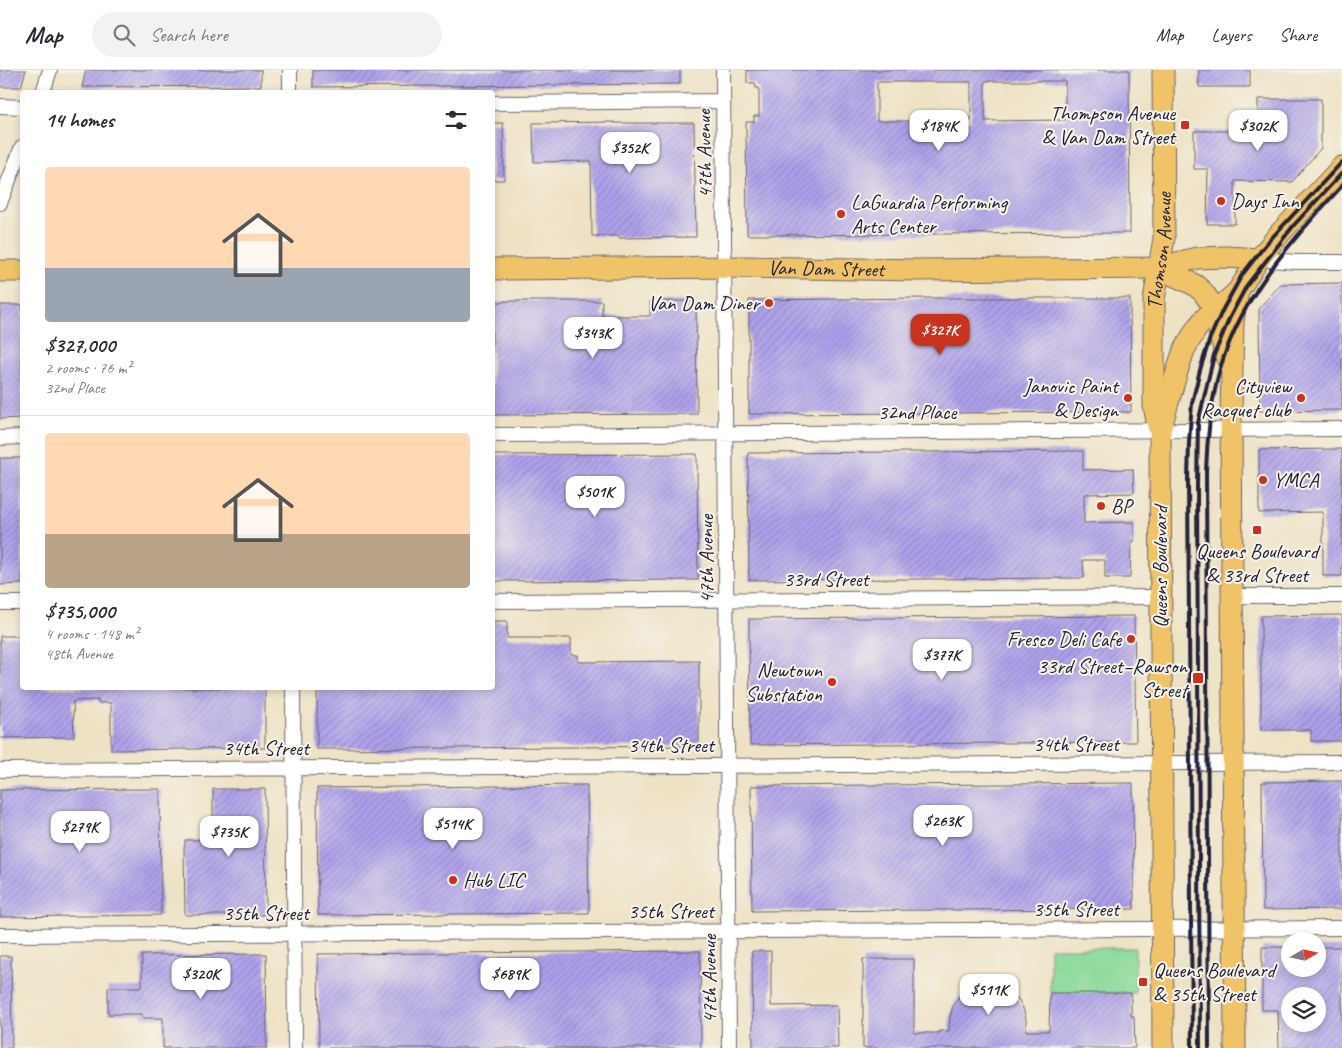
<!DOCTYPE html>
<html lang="en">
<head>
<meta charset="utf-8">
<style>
  :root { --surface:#fff; --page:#f2f2f3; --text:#2b2b33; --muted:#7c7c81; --line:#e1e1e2; --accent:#c8321e }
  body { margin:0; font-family:Caveat,sans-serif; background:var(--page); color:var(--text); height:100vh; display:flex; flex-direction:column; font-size:19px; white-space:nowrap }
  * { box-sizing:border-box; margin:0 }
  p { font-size:16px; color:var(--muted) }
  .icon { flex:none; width:28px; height:28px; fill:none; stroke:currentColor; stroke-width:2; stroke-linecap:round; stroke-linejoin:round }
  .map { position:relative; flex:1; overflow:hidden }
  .side { position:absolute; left:20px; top:20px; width:475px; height:600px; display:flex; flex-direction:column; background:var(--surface); border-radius:5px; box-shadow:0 2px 8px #0003 }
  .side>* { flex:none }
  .needle { width:32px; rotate:81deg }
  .tools { position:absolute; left:1281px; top:862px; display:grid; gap:10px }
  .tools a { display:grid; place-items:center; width:45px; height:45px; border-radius:50%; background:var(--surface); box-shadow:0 2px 8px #0003; font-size:25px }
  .price { position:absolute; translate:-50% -42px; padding:0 11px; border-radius:10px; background:#fff; color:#222; font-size:16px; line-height:32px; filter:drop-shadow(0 1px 2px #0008) }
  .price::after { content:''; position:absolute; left:50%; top:30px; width:15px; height:11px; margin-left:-8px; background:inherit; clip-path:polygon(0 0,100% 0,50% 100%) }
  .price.on { background:var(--accent); color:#fff }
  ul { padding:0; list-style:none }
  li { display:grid; align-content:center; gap:10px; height:265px; padding:0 25px }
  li+li { border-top:1px solid var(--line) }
  li span { display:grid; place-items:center; height:155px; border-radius:5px; color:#555 }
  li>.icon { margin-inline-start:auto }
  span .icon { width:90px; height:90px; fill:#fffc; stroke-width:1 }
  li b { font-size:21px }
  h2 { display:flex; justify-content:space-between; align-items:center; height:60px; padding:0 25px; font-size:21px }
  header { display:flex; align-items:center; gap:30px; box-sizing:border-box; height:70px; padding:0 25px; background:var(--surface); border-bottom:1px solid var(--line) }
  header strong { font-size:24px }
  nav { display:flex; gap:28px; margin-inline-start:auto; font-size:18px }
  .search { width:350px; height:45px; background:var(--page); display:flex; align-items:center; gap:12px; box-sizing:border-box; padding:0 18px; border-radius:28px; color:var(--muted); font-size:19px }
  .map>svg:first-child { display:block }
</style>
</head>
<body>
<header>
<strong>Map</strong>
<div class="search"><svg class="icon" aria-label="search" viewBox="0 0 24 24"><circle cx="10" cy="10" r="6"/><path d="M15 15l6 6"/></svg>Search here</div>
<nav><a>Map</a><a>Layers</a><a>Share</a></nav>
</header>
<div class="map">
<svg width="1342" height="978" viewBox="0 0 1342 978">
  <defs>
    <pattern id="building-hatch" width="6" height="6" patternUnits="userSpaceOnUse" patternTransform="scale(1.25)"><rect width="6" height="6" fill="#aea1eb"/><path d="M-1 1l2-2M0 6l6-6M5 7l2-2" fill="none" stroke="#8d83c0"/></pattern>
  </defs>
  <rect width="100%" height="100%" fill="#f7f3e8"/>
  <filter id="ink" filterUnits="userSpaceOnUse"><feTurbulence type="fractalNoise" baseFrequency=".02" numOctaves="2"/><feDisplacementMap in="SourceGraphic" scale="10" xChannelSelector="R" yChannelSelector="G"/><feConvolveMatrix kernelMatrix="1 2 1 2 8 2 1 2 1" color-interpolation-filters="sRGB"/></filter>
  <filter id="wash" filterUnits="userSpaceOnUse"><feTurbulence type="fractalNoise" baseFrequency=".0096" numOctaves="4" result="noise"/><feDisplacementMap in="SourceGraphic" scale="20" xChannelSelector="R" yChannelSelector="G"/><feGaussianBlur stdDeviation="1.12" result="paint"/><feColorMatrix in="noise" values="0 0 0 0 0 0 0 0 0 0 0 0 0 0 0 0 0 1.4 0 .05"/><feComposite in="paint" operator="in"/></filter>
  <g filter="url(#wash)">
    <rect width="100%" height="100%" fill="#eee2c5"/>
    <!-- pitch -->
    <path fill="#89d998" stroke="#567e6a" d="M1050,878H1135V923H1050Z"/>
    <g id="blocks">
      <!-- building -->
      <path fill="url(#building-hatch)" fill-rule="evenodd" d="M0,0H26L21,17H0Z
        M86,0H261V16L82,17Z
        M313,0H680V14L313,17Z
        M747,0H1129L1130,163L747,165L746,52H754V46H759V18H756L755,13H747ZM985,11H1065V50L985,51ZM877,12H971V51H877Z
        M1199,0H1250V17H1199Z
        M1258,29H1321V78L1292,112L1235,111V154H1207L1208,99H1194V61H1258Z
        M614,52V53H694L696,167L619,168V166H592L591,91L534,92L533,53Z
        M492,53H503L504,110H492Z
        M1342,213V340L1260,341L1259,238L1281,214Z
        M927,228H1130L1131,342L749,344V230Z
        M504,231H602V246H650V231H696L697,344L492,345V232H504Z
        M0,235H22V348L0,349Z
        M1342,379V506H1323V442L1259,443V380Z
        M1083,381V400L1133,399L1134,423L1084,424V453L1134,452V472H1131L1130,508H1105V490H1083L1084,508L749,510L748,383Z
        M697,384L698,510L492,511V385Z
        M0,388H22V514L0,515Z
        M1342,545V671H1311V660H1261V546Z
        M1134,546L1136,672L750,675L749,549Z
        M492,551H507V568H571V585H578V592L699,591V676L317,679V618H492Z
        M0,566H22V618H265V678L111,680V633H98V630L73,631L74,667L0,668Z
        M1342,711V839L1263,840L1262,712Z
        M1133,713L1134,839L752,841L751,716Z
        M587,715L589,843L318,845L317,718Z
        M160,719L161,845L0,847V720Z
        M213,719H265L266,845H185L184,777H185V770H213Z
        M1262,877H1290V899H1318V877H1342V978H1279L1278,940H1262ZM1290,926H1318V954H1290Z
        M700,881L701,978H319L318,884Z
        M752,881H771V936L837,935L838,978H753Z
        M266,884L267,978H163V948H142V944H108V917H142V885Z
        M0,886H11L12,978H0Z
        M863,889H914V963H939V961H949L950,947L952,939L956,931L965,921L980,915L989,914L997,915L1006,919L1013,924L1019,930L1023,938L1026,949V961H1049L1050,923H1131V946H1134L1135,978H863Z"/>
    </g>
  </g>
  <g filter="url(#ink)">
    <use href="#blocks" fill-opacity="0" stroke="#69656b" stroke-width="1"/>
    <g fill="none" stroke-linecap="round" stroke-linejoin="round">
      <!-- street casing -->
      <g stroke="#69656b" stroke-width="16">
        <path id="street" d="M290,0V22
          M723,0L729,978
          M43,22L50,0
          M492,33L723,31
          M0,36L22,37
          M0,133L22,77
          M1259,189L1296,192H1342
          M492,365L1342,359
          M0,368L22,367
          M1232,526H1342
          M492,531L1160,527
          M0,533H22
          M293,618L295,978
          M0,700L1342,692
          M0,865L1342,858"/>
      </g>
      <!-- primary casing -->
      <g stroke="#69656b" stroke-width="23">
        <g id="primary">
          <path d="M1158,198L1195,215L1203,222L1215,239L1219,261L1226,286"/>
          <path id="s1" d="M492,199L744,197L918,200L1158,198L1197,188L1227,187L1259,189"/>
          <path d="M0,201H22"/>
          <path id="s2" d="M1158,356L1154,336V230L1164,168L1163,0"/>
          <path d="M1163,978L1160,360L1178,298L1184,280L1197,258L1205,248L1215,239L1225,233L1238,221L1259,189L1281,162L1342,97"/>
          <path d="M1235,978L1231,345L1233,251L1238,221"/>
        </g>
      </g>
      <!-- street -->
      <use href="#street" stroke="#fff" stroke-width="14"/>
      <!-- primary -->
      <use href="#primary" stroke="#f1c369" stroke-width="21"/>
      <!-- rail -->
      <path stroke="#22223b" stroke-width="4" d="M1192,978L1188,410L1189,372L1192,333L1200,300L1210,268L1223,239L1242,205L1266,174L1342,92
        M1200,978L1197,417L1198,353L1214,285L1230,247L1247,215L1294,155L1342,103
        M1209,978L1206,401C1207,370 1210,340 1217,310C1236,232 1289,173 1342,116"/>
    </g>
  </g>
  <!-- markers -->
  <g fill="#c8321e" stroke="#f7f3e8" stroke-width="2">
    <rect x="1180" y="50" width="10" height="10" rx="2.5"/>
    <circle cx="1221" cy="131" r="5"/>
    <circle cx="841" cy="144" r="5"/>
    <circle cx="769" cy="233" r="5"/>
    <circle cx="1128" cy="328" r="5"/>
    <circle cx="1301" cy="328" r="5"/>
    <circle cx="1263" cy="410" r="5"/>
    <circle cx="1101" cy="436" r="5"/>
    <rect x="1252" y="455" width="10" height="10" rx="2.5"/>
    <circle cx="1131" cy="569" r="5"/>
    <rect x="1192" y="602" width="12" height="12" rx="2.5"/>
    <circle cx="832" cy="612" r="5"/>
    <circle cx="453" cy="810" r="5"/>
    <rect x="1138" y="907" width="10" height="10" rx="2.5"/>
  </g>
  <g text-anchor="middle" stroke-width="4" stroke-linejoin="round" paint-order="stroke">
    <!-- poi labels -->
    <g font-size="21" fill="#22223b" stroke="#f7f3e8" text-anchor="end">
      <text x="1175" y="50">Thompson Avenue<tspan x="1175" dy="24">&amp; Van Dam Street</tspan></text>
      <text x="1231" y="138" text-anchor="start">Days Inn</text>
      <text x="851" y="139" text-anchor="start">LaGuardia Performing<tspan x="851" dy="24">Arts Center</tspan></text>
      <text x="759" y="240">Van Dam Diner</text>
      <text x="1118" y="323">Janovic Paint<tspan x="1118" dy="24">&amp; Design</tspan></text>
      <text x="1291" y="323">Cityview<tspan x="1291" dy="24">Racquet club</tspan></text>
      <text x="1273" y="417" text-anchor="start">YMCA</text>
      <text x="1111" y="443" text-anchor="start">BP</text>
      <text x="1257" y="488" text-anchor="middle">Queens Boulevard<tspan x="1257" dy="24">&amp; 33rd Street</tspan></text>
      <text x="1121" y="576">Fresco Deli Cafe</text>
      <text x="1187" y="603">33rd Street–Rawson<tspan x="1187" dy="24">Street</tspan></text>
      <text x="822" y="607">Newtown<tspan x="822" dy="24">Substation</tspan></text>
      <text x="463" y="817" text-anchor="start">Hub LIC</text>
      <text x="1153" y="907" text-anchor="start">Queens Boulevard<tspan x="1153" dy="24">&amp; 35th Street</tspan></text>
    </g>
    <!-- street labels -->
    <g font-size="21" fill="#22223b" stroke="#f7f3e8">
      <text transform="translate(704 84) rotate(-91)" y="7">47th Avenue</text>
      <text dy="7" stroke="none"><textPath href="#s2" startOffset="176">Thomson Avenue</textPath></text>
      <text dy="7" stroke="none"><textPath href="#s1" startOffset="334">Van Dam Street</textPath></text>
      <text x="917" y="349">32nd Place</text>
      <text transform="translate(706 489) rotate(-90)" y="7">47th Avenue</text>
      <text transform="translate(1160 497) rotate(-90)" y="7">Queens Boulevard</text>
      <text x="826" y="516">33rd Street</text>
      <text x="1076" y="681">34th Street</text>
      <text x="671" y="682">34th Street</text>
      <text x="266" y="685">34th Street</text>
      <text x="1076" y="846">35th Street</text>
      <text x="671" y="848">35th Street</text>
      <text x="266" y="850">35th Street</text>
      <text transform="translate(709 909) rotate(-90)" y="7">47th Avenue</text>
    </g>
  </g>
</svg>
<div class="tools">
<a><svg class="needle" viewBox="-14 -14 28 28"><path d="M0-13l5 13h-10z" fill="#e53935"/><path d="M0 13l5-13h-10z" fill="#7c7c81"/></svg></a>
<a><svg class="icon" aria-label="layers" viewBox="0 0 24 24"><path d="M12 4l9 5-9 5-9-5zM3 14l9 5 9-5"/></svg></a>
</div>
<b class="price" style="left:939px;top:82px">$184K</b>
<b class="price" style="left:1258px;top:82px">$302K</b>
<b class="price" style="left:630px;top:104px">$352K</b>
<b class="price on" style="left:940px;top:286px">$327K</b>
<b class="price" style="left:593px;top:289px">$343K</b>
<b class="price" style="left:595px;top:448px">$501K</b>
<b class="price" style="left:942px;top:611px">$377K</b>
<b class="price" style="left:943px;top:777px">$263K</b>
<b class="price" style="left:453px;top:780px">$514K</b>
<b class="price" style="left:80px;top:783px">$279K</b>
<b class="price" style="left:229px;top:788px">$735K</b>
<b class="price" style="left:201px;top:930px">$320K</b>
<b class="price" style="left:510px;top:930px">$689K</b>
<b class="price" style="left:989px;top:946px">$511K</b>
<section class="side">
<h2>14 homes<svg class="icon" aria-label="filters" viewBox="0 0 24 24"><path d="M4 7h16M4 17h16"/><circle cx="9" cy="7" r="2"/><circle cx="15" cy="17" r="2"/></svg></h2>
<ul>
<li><span style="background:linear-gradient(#ffd9b3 65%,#9aa5b1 0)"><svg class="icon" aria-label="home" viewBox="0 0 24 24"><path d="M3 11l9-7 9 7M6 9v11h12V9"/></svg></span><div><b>$327,000</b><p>2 rooms · 76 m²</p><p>32nd Place</p></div></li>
<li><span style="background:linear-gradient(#ffd9b3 65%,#b9a48a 0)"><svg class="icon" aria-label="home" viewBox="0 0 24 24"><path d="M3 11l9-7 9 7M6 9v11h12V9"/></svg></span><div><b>$735,000</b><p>4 rooms · 148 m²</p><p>48th Avenue</p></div></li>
</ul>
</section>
</div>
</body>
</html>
